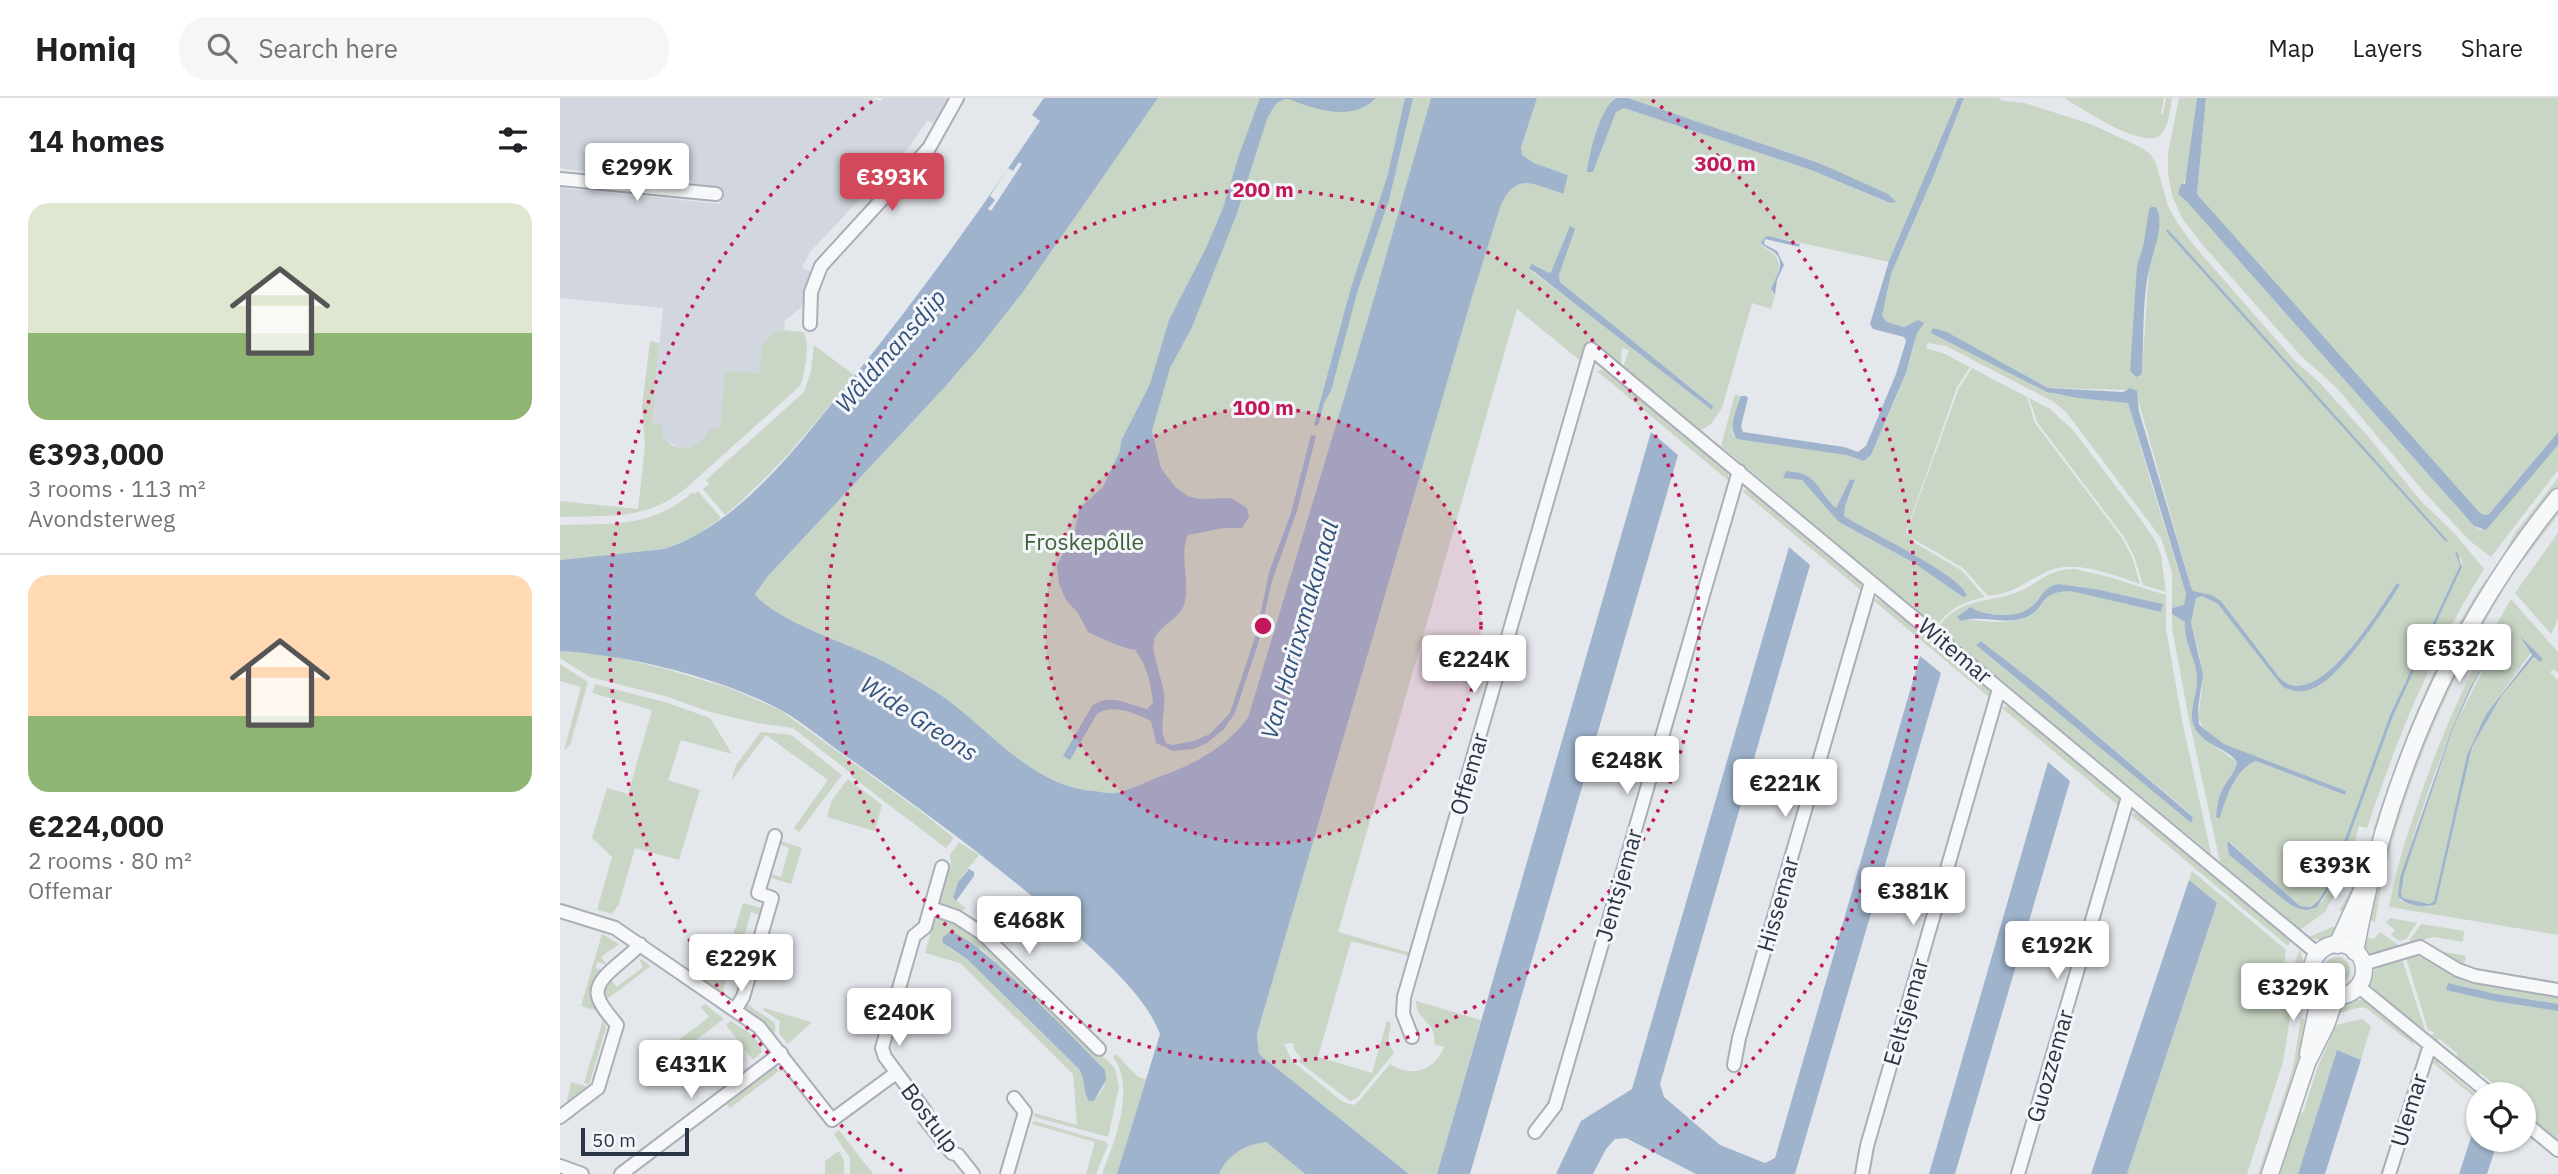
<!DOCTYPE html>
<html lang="en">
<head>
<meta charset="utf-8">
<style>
  :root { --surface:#fff; --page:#f6f6f6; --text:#202124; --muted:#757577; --line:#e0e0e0; --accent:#d1495b }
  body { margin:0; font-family:"IBM Plex Sans",sans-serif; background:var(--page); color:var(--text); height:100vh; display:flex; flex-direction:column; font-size:26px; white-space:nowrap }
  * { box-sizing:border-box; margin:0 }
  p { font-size:23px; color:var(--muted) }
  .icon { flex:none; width:38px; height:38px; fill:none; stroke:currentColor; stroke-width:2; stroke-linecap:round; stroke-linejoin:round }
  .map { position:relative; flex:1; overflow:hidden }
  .panel { display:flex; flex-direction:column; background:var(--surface); width:560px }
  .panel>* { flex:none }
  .controls { position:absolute; left:1906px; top:984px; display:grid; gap:14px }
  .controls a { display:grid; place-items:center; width:70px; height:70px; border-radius:50%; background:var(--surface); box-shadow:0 2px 5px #0004; font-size:35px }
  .scale { position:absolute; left:21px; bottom:18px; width:108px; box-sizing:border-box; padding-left:7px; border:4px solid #2b3445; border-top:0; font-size:19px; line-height:24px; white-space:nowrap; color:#2b3445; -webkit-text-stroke:5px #f4f6f9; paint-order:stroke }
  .price { position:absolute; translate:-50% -60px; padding:0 16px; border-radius:7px; background:#fff; color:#222; font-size:23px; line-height:46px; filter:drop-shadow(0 2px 4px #0008) }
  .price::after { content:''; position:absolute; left:50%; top:42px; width:21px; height:16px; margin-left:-10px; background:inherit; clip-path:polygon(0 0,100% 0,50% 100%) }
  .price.active { background:var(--accent); color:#fff }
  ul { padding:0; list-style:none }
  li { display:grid; align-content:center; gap:14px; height:371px; padding:0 28px }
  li+li { border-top:2px solid var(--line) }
  li span { display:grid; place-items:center; height:217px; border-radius:21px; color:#555 }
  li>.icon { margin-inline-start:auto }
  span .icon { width:126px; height:126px; fill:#fffc; stroke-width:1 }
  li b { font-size:30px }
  h2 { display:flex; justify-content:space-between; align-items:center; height:84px; padding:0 28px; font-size:30px }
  header { display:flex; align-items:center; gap:42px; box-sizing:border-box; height:98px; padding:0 35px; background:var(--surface); border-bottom:2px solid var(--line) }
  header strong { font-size:33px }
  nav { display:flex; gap:38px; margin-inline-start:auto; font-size:24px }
  .search { width:490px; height:63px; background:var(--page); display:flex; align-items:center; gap:18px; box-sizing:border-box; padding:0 24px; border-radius:28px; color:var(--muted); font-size:26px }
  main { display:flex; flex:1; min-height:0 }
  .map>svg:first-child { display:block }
</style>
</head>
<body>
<header>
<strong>Homiq</strong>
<div class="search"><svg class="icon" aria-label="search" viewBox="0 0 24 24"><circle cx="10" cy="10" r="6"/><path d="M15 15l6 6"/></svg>Search here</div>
<nav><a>Map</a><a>Layers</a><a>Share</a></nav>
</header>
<main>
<section class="panel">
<h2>14 homes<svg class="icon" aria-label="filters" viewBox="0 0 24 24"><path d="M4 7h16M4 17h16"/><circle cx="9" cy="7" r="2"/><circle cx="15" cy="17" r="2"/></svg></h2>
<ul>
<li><span style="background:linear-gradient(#dfe7d0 60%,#8fb573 0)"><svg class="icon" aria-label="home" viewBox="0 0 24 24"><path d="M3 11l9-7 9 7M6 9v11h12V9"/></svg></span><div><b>€393,000</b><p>3 rooms · 113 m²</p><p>Avondsterweg</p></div></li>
<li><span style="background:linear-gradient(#ffd9b3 65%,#8fb573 0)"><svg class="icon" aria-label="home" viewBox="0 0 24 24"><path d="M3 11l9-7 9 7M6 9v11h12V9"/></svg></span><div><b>€224,000</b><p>2 rooms · 80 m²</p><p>Offemar</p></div></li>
</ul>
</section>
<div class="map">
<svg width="1998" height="1076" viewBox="0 0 1998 1076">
  <rect width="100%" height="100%" fill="#e4e7ec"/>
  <!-- built -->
  <path fill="#d2d6de" d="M0,0H309L321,3L323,0H391L377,26L367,23L350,48L250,154L242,170L252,174L242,209L225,222L224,232L218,233L201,255L199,276L160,332L147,336L135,348L120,350L107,343L101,333L91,325L103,210L0,200V90L160,106L162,91L136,88L130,83L3,71L0,69Z"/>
  <!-- green -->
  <path fill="#c9d6c5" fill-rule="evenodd" d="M598,0H871L812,207L688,621C666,649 635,666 601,678C587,683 571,692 556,695C550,696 542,694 535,693C473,689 432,634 385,600C367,588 348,577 330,567C297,548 216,524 195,496L208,478L384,290L422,246L463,194Z
    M977,0H1056L1052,3L1033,74L1056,14L1060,10H1064L1251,72L1329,105L1260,65L1068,0H1398L1329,164L1209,138L1203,142L1202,148C1229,163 1217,171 1212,195L1215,197L1211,211L1192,205L1162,310L1151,326L1141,332L1063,269L1069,252L1062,250L1061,267L1029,241L1022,264L957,211L778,834L851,855L850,858L791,843L758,959L812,975L827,923L831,925L828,944L834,955L797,1000L790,1003L738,963L741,960L735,953L733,945L724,946L732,963L783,1004L793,1007L798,1004L830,966C851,980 875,973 884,949L874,946C877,923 856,923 856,903L921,922L877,1076H849L699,956L697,936L912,199L941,107C957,73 974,87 1002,96L1008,77L974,65L962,57L961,51ZM1015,129L999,177L1000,184L1153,308L1152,312L1049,230L972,174L975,167L989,176L991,174Z
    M1404,0H1438L1444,3L1465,5L1533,27L1582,50L1590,56L1596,65L1608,108L1618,126L1636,150L1736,264L1759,284L1806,336L1861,403L1896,437L1924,471C1871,556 1839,636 1807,730L1799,728L1786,776L1765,814L1740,832L1660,764L1629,621L1612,530V516L1625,524L1637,578V591L1632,610L1639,637L1677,664L1675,672L1663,690L1660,720C1666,700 1675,671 1696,663L1784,697L1786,694L1664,646L1644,632L1638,619L1642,592L1640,559L1631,525L1636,500L1642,498L1658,506L1729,592L1760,588L1804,539L1840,487L1837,485C1819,511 1756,619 1719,579L1661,503L1633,493L1631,489L1577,298L1568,292L1488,290L1387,234L1374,230L1372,235L1494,296L1568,305L1591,385L1626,496L1625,507L1612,510V474L1601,440L1506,314L1494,304L1386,248L1368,245L1366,250L1385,256L1410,269L1397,289L1346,434L1355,445L1401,472L1425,499C1405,503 1388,511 1376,529L1161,348L1175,296L1181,298L1172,331L1173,338L1286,357L1304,363L1311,357C1329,314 1354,269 1358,222L1344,229L1327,224L1322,218L1331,176L1374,77ZM1607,132L1615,139L1887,443L1886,444ZM1584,144L1596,148L1589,170L1582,274L1579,279L1577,168ZM1226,373C1258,375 1256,390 1276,410L1290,381H1293L1295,383L1285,408L1283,418L1384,475L1403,499L1354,465L1279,424L1247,386ZM1895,456L1902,462V469L1833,618L1772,786L1762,804L1752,812L1728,805L1669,757L1670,744L1740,808L1751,809L1759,802L1769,785L1830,617L1900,467Z
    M1504,0H1604L1601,16H1603L1606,0H1612C1610,12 1609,29 1600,37C1582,52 1520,9 1504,0Z
    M1619,0H1637C1633,31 1635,70 1618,96L1628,105L1914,428L1921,432L1998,347V372L1931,459L1910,443L1863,393L1776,289L1742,259L1641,145L1622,120L1612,97L1608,75V55Z
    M1646,0H1998V334L1929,416L1925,417L1920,415L1637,96Z
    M224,232L243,234C251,245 245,275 240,288L125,391C85,423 49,417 0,419V403L78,411L85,348L82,308L90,243L99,245L92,325L101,326C102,357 138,357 150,331H160L165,273L199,276C201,255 199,237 224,232Z
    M254,247L294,277C253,329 216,374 165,417L143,391L149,386L146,382L244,294L251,273Z
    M1412,270L1467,299L1475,325L1562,440L1572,459L1580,486C1553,477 1517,461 1488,473C1466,483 1454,496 1428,498L1403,470L1350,439L1348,430L1399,290Z
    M1043,272L1167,372L1170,384L1037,273Z
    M1469,300L1490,311L1513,332L1579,419L1595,442L1601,457L1606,494L1583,487L1574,458L1564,439L1477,324Z
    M1998,380V389L1941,461L1955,435Z
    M1188,391L1298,481L1302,487V493L1182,393Z
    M138,393L161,420L136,438L104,451L0,462V427C53,425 90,431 133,394L135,396Z
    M1998,411V417L1946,485L1945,483Z
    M1998,435V521L1991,536L1955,495Z
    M1515,471L1549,479L1606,497V530L1622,622L1651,756L1378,530C1397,501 1426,505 1455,495C1480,486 1484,472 1515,471ZM1499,486L1535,491L1602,506L1601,514L1510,493C1485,493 1490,500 1474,515C1461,528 1414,524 1397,519L1409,509C1424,518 1454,521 1469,510C1481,502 1481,489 1499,486ZM1421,543L1480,589L1633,718L1631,725L1417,548Z
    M1926,481L1928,482L1872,582L1841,657L1817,732H1813C1842,645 1874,559 1926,481Z
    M1940,490L1943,492C1881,598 1835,703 1815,824L1808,822C1829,741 1852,660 1888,584C1903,552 1923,521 1940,490Z
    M1317,501L1325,504L1426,588L1430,594V600L1313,502Z
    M1951,501L1998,554V575L1994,571L1990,574L1998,582V837L1829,809C1835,775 1845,743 1856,711C1880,637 1912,568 1951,501ZM1943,532L1892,633L1844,777L1841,796L1843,800L1869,806L1874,803L1907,657L1926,616L1971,555L1975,560L1963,570L1942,597L1912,649L1876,806L1869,809L1842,803L1840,802C1841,774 1850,750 1858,724C1880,656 1906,593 1943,532Z
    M0,553L38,555L106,571L169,590L220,612L363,715L394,740L386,750L291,678L292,676L233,630L197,625L150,614L105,598L30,579L0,560Z
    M0,566L28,584L10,647L4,653L21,589L0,583Z
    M35,586L108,605L150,620L172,656L121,642L108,682L140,692L119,762L75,750L59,806L52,816L37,812L52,759L32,740L47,690L68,696L92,612L32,595Z
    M1446,608L1453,611L1556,696L1560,702L1559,708L1442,610Z
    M201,634L231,637L282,677L239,734L234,730L268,682L206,637L171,683L176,667Z
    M288,681L322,707L315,733L267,719L272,702Z
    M1575,715L1584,719L1731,843L1728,848L1570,716Z
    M221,743L242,750L231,786L211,780L212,776L221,779L229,750L220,746Z
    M399,744L419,757C409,770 396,782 393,799L406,811L394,814L380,805L391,764L390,757Z
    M1805,756L1809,757L1786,815L1779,812L1796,783Z
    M1632,773L1726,852L1722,877L1732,906L1723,964L1687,1076H1567L1657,805L1629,782Z
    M183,805L202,810L200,817L191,814L177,865L166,861Z
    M378,818L407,829L457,874L456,878L463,885L467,884L555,970L559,989L548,1039L475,1019L474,1015L517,1027L513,976L400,865L365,855L374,823ZM387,849L421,850L536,964C551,979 546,987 534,1003L526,1000L525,983L518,970L407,861Z
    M1830,820L1857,825L1846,841L1839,843L1831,837L1835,832L1826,825Z
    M1861,826L1904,833L1903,844L1874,839L1847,846Z
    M1772,829H1778C1771,839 1762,845 1749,839Z
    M1820,834L1840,848L1812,856L1805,853L1804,839L1814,841Z
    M42,836L59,846L41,859L47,867L37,864L36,870L42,872C28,884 29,898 38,913L21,908Z
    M1740,852C1742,855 1750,901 1750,905C1734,891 1729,871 1740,852Z
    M1879,853L1906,858L1904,868L1998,884V889L1916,876Z
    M1856,858L1998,895V906L1936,896L1888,885L1887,892L1934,903L1998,913V1047L1964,1018V996H1936L1939,990L1920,975L1916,979L1894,961L1898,956L1879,941L1875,945L1868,939L1875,935L1868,932L1846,860Z
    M1764 872a13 13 0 1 1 26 0a13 13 0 1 1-26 0Z
    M79,860L91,868L47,901L45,892L48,884L51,882L57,889L83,869Z
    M1842,861L1866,935L1865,937L1810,887C1807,868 1828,866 1842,861Z
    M144,862L170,870L162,895L134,876Z
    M1792,901L1803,902L1811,906L1853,942L1854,947L1806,910C1795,907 1786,916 1775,914L1783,905Z
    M145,906L164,921L117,956L107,951L149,919L141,909Z
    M187,906L215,925V936L186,911Z
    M204,910L251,924V925L228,946L219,935L220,923L203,912Z
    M1741,920L1748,923L1734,980L1702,1076H1698L1733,970Z
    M1802,921L1811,928L1801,962L1777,952L1738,1076H1717L1738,1013L1743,1015L1757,971L1776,927Z
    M43,922L46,930L29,987L24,985Z
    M171,923C183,931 199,939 202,954L193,962L166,927Z
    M556,956L578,979L586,981L557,1076H542C555,1043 576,990 553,959Z
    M1875,958L1882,962L1879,966L1918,998V1002L1873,965Z
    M215,968L219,973L170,1010L166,1005Z
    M11,984L29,989L8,1005L7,1003Z
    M474,1023L546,1044L548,1047L536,1076H526L535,1044L472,1026Z
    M279,1032L313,1076H290V1060L274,1036Z
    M706,1044L745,1076H659C668,1056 685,1047 706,1044Z
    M279,1053L284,1063V1076H265V1063Z"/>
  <!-- water -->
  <path fill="#9fb4cc" d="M484,0H598L463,194L422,246L384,290L208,478L195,496C215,524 297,548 330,567C348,577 368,588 385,600C432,634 473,689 535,693C542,694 550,696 556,695C571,692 587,683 601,678C635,666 666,649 688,620L812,207L871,0H977L961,50L962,57L974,65L1008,77L1003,96C974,87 957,73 941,107L912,199L697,936L699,956L849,1076H745L706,1044C685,1047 668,1056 659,1076H557L600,936C586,899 547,865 519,839C448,775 371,718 293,663C269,647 245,625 219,611C158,579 68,557 0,553V462L104,451C182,426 241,343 291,282C359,198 421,112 480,23L472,17Z
    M700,0H816C791,25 756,11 728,1C716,1 713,11 707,21L676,118L632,229L610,270L592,333L601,370L615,389L628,398L639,401L671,400L687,410L689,419L682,430H664L628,437C618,458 633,492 622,511C615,523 596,530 594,544C591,556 603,582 604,597C606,613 598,630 606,645L612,647L634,643L650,636L670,615L697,533L709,474L731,415L751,337L756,338L737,413L712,483L698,546L675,615L664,631L647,645L633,651L613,653L596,645L591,623C576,615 552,605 537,616L510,662L503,658L532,608C550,594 569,607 587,611L593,605C591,585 587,568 575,552C559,549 543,541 528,534L518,515L506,502L499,486L497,467L514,437L519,411L543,389L560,353L561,343L590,286L609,222L646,150L663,110L679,57Z
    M845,0H853L829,102L797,195L771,293L764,305L758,328L754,327L790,193L828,76Z
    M1056,0H1068L1259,65L1328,96L1336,104L1330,105L1251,72L1064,10L1056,14L1033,74H1027C1029,56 1040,10 1056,0Z
    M1398,0H1404L1374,77L1331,176L1322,218L1327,224L1344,229L1358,222L1364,225L1357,235L1346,275L1311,357L1304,363L1286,357L1177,341C1167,330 1177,311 1181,298H1186L1188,300L1181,328L1183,334L1284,349L1298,354L1306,348L1336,276L1346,243L1344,239L1313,231L1310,226L1329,163Z
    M1637,0H1646L1637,96L1920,415L1925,417L1929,416L1998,334V347L1926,432L1914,428L1628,105L1618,96L1621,86H1625Z
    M1591,109H1596C1605,124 1594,152 1590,168C1582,198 1584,242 1582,274L1581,277L1576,279L1570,273L1577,168L1584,144L1589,111Z
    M1010,128L1015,131L999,177L1000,184L1153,308L1152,312L969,170L972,166L989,175L991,174Z
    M1607,131L1615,139L1888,443L1886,444L1606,133Z
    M1209,138L1240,146L1239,149L1205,141L1204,146L1217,153L1224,167L1217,182L1215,197L1211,191C1215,180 1226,166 1216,156C1211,151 1205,150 1201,145L1205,139Z
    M1373,230L1387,234L1488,290L1563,294L1570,290L1577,293L1579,313L1631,489L1633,493L1651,497L1661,503L1719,579C1756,619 1819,511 1837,485L1840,487C1824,512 1783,575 1758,588C1746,595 1733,595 1722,588L1658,506L1642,498L1636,500L1631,525L1643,576L1638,611L1639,626L1644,631L1664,646L1786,693L1785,697L1696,663C1675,671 1666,700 1660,720L1656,719C1657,709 1658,700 1663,690C1668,681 1675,675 1677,664C1668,651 1648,648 1638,635C1625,618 1637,601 1637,582C1637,562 1623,544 1625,524L1612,516V510L1624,507L1626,496L1568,305L1518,300L1487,294L1371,235Z
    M1091,334L1118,357L910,1076H877Z
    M1226,373C1259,375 1255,390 1276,410L1290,381L1295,382L1285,408L1284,418C1305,432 1404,478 1407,498L1403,499L1354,465L1279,424L1242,382L1223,380Z
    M1229,449L1250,467L1100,986L1104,999L1160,1047L1205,1065L1215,1060L1360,558L1381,575L1235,1076H1136L1066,1040L1055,1041L1046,1051L1033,1076H996L1021,1023L1072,991Z
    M1897,454L1902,469L1833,618L1772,786L1757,809C1746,815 1738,811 1728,805L1669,757L1667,745L1669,744L1740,808L1751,809L1759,802L1769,785L1830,617L1900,467L1895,455Z
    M1499,486L1535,491L1603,506L1601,514L1510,493C1476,493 1488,514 1461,521C1441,526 1419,517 1401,523L1397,519L1410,509C1424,518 1455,521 1469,510C1482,502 1481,489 1499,486Z
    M1944,531L1914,585L1892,633L1844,777L1841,796L1843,800L1869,806L1874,803L1907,657L1926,616L1972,557L1960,538L1983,561L1980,564L1974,559L1942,597L1912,649L1876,806C1866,811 1844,807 1838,798L1840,779L1891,633L1911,588Z
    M1421,543L1480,589L1633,719L1631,725L1416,547Z
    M1488,664L1510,683L1395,1076H1369Z
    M409,771L414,774V778L396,803L393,799L398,784Z
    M1629,782L1657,805L1567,1076H1531Z
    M390,834C417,837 520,947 545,972L546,982L534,1003H529C522,994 527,982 518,970L407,861L383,845L382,840Z
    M1888,885L1936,896L1998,906V913L1934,903L1886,892Z
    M1777,952L1801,962L1765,1076H1738Z
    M1915,1027L1918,1029V1041H1933L1937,1045L1927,1076H1899Z"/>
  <!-- pier -->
  <path fill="#e4e7ec" d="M459,64L462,66L431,113L428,111L435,102L430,98L448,70L453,73Z"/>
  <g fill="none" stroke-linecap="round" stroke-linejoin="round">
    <!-- minor casing -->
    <g stroke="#a9aeb7" stroke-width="16">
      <path id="minor" d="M0,81L156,96
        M250,226L251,194L261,168L369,50L397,0
        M382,769L365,829L354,838L322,950L325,959L366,1014L365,1021L392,1055L398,1057L413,1076
        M371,810L397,819L423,836L539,951
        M0,813L55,830L199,929L272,1022L336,975
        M1803,866L1860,849L1898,872L1915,878L1998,892
        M1798,888L1930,996
        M175,912L183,899L212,800L198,795L215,738
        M852,939L843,916L844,899L1031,251L1758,856
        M1174,967L1179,940L1311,484
        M0,1019L38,990L57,927C51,919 40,908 38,898C33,879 69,861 80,846
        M1964,1024L1998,1052
        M975,1034L995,1008L1179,373
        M0,1068L22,1076
        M61,1076L221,955
        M447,1076L465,1014L454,1000
        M1302,1076L1307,1048L1439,591
        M1458,1076L1568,699
        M1829,1076L1870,947"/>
    </g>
    <!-- tertiary casing -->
    <g stroke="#a9aeb7" stroke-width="19">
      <path id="tertiary" d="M1752 872a26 26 0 1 1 52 0a26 26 0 1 1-52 0Z
        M1777,847L1804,788
        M1795,854C1825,688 1891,530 1998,399
        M1748,956L1761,892
        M1710,1076L1747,965L1766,927L1776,898"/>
    </g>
    <!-- minor -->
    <use href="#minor" stroke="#f7f8fa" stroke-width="12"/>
    <!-- tertiary -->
    <use href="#tertiary" stroke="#f7f8fa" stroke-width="16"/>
  </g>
  <!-- distance rings -->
  <circle cx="703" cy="528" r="218" fill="#c2185b" fill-opacity=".12"/>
  <g fill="none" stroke="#c2185b" stroke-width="3.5" stroke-dasharray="3.5 7">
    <circle cx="703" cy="528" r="218"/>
    <circle cx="703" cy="528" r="436"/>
    <path d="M342 1073A654 654 0 0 1 314 2M1092 2A654 654 0 0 1 1064 1073"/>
  </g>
  <g text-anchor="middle" stroke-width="6" stroke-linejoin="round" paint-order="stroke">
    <!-- park labels -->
    <g font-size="23" fill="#3f6138" stroke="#f4f6f9">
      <text x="524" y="452">Froskepôlle</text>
    </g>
    <!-- street labels -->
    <g font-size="23" fill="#2b3445" stroke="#f4f6f9">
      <text transform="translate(1395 553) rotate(40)" y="8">Witemar</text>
      <text transform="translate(909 676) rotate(-74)" y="8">Offemar</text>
      <text transform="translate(1059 787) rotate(-74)" y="8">Jentsjemar</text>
      <text transform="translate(1218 806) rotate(-74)" y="8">Hissemar</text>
      <text transform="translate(1346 914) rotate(-74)" y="8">Eeltsjemar</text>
      <text transform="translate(1490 968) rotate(-74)" y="8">Guozzemar</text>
      <text transform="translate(1849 1012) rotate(-73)" y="8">Ulemar</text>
      <text transform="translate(370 1020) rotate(53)" y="8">Bostulp</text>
    </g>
    <!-- water labels -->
    <g font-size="24" font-style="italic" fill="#34527a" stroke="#f4f6f9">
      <text transform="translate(331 253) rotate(-49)" y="8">Wâldmansdjip</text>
      <text transform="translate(740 532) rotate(-74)" y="8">Van Harinxmakanaal</text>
      <text transform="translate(359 621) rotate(33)" y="8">Wide Greons</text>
    </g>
  </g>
  <circle cx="703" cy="528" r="10" fill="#c2185b" stroke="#f4f6f9" stroke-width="3.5"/>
  <g font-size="21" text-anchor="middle" font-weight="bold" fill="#c2185b" stroke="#f4f6f9" stroke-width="6" stroke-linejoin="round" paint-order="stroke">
    <text x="1165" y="73">300 m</text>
    <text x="703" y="99">200 m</text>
    <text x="703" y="317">100 m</text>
  </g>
</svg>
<div class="controls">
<a><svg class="icon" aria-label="locate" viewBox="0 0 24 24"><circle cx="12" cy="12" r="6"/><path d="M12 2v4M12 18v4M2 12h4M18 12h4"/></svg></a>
</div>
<div class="scale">50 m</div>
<b class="price" style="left:77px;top:105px">€299K</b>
<b class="price active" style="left:332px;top:115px">€393K</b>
<b class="price" style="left:1899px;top:586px">€532K</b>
<b class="price" style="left:914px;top:597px">€224K</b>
<b class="price" style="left:1067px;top:698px">€248K</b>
<b class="price" style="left:1225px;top:721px">€221K</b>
<b class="price" style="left:1775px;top:803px">€393K</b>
<b class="price" style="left:1353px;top:829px">€381K</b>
<b class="price" style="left:469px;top:858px">€468K</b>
<b class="price" style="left:1497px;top:883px">€192K</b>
<b class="price" style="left:181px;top:896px">€229K</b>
<b class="price" style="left:1733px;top:925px">€329K</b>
<b class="price" style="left:339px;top:950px">€240K</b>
<b class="price" style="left:131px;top:1002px">€431K</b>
</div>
</main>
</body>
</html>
